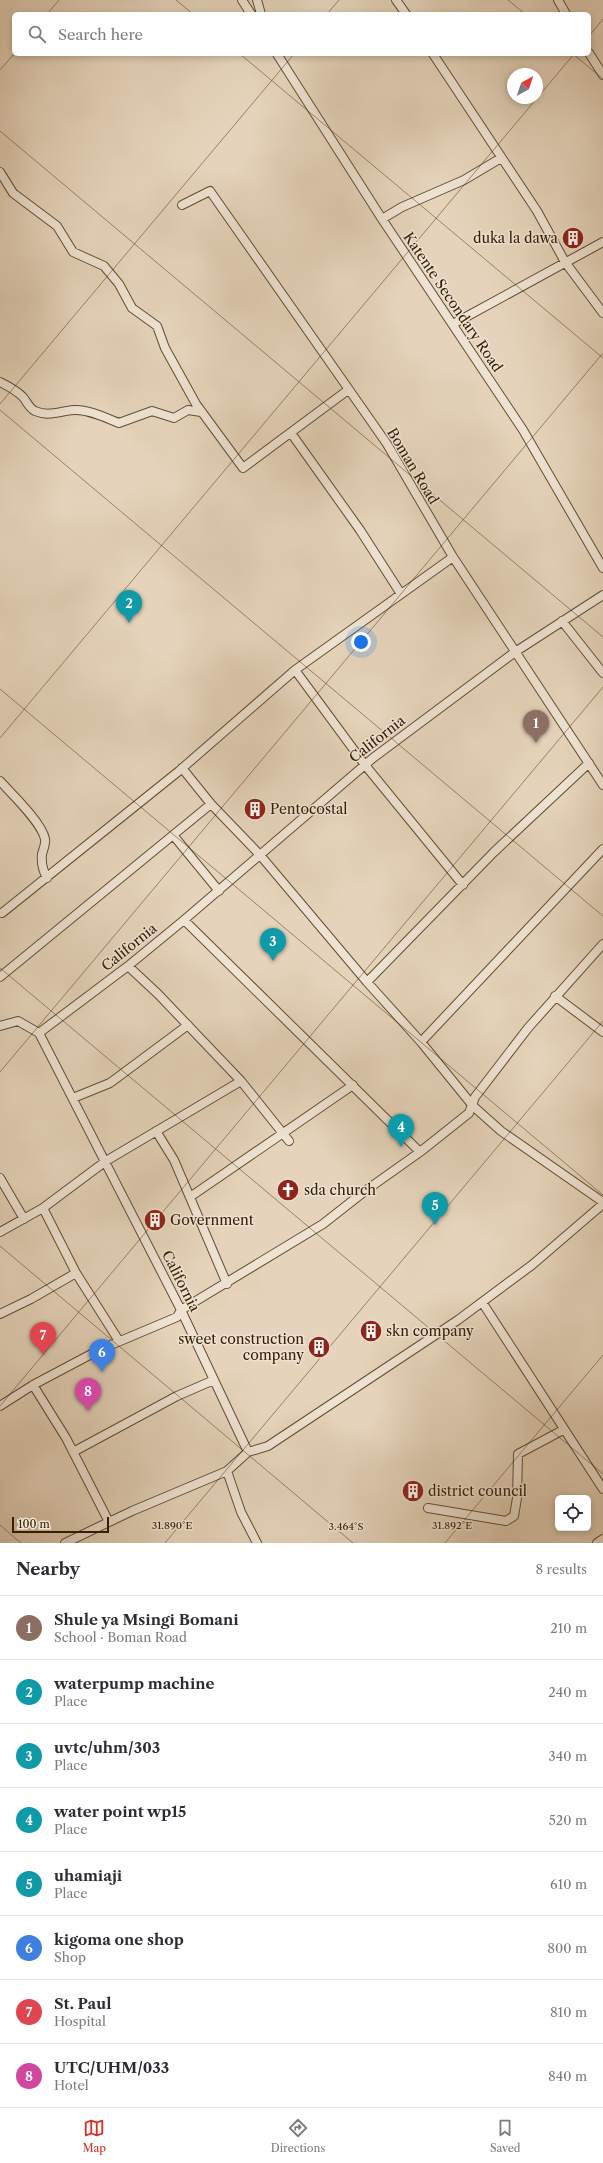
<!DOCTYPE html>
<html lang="en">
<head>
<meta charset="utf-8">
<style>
  body { margin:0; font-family:"Libre Caslon Text",serif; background:#f2f2f3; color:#2b2b33 }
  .controls { position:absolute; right:12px; bottom:12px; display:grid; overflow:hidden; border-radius:6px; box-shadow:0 2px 6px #0003 }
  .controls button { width:36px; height:36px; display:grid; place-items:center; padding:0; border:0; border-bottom:1px solid #e1e1e2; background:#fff; color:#2b2b33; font:20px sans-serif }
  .compass { position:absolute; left:507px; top:68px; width:36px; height:36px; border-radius:50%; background:#fff; box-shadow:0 2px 6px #0003; rotate:40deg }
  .scale { position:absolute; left:12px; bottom:10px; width:97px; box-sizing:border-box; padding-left:4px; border:2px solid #382003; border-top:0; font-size:11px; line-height:14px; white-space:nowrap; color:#382003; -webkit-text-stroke:3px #eee3d3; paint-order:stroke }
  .you { position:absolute; left:361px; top:642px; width:14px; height:14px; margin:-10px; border:3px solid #fff; border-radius:50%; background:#1a73e8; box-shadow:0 0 0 6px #1a73e833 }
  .badge { display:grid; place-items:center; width:26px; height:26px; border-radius:50%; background:#d93025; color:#fff; font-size:13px; font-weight:700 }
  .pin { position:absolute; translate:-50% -33px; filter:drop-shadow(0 1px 2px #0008) }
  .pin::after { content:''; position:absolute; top:21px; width:14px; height:12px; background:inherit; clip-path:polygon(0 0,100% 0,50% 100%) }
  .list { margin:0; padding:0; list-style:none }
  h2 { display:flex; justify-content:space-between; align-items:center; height:52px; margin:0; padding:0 16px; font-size:17px }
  h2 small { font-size:13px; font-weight:400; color:#7c7c81 }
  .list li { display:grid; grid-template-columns:26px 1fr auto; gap:12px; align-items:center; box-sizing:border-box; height:64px; padding:0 16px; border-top:1px solid #e1e1e2 }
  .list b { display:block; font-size:15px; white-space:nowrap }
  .list p { margin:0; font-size:13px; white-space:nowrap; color:#7c7c81 }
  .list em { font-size:13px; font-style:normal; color:#7c7c81 }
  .icon { flex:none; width:22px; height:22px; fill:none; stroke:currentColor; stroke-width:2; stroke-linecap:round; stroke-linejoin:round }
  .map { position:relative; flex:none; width:603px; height:1543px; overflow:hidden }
  .search { position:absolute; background:#fff; box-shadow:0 2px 6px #0003; left:12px; right:12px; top:12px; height:44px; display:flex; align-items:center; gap:10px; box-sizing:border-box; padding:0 14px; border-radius:6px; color:#7c7c81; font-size:15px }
  .sheet { height:564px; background:#fff }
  nav { display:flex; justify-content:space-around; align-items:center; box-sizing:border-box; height:56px; border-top:1px solid #e1e1e2; background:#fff; font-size:11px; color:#7c7c81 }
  nav a { display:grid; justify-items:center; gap:2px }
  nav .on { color:#d93025 }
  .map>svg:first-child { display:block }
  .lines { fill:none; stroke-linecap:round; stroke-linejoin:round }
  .minor-casing { stroke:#634d31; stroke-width:10 }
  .minor { stroke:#eee3d3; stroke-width:8 }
  .ticks { fill:none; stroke:#382003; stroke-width:1; stroke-opacity:0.45 }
  .labels { text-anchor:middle; stroke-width:3; stroke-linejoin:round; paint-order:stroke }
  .poi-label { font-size:14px; fill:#382003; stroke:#eee3d3; text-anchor:start }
  .street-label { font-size:14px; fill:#382003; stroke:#eee3d3 }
  .ticks-label { font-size:10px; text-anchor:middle; fill:#382003; stroke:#eee3d3; stroke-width:3; stroke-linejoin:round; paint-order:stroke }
</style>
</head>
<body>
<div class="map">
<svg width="603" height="1543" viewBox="0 0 603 1543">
  <rect width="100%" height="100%" fill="#e5d4bb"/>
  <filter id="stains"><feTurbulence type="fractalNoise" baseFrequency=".005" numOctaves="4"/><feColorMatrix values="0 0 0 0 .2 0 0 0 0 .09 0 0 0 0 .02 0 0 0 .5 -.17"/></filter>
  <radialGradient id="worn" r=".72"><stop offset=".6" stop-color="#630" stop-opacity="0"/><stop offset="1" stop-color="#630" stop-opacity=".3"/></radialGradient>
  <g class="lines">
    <!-- minor casing -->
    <g class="minor-casing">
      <path id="minor" d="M242,0l9,14
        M257,0l4,14
        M396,0l10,14
        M558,0l8,14
        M589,53l14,22
        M277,54l105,165 141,211 80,138
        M433,54l104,157 28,51 38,51
        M0,172l13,21 44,33 16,26 31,14 15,18 13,24 25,18 8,22 31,56 47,64 105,-78
        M182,205l28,-14 177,253 66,113 150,228
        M382,219l20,-12 62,-27 37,-22
        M453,324l150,-82
        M0,382c8,4 16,8 23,15 4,5 6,11 12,14 14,6 25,0 39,-1 14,-1 32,8 45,13l33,-12 22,7 14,-8 13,2
        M291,433l69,97 41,64
        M562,621l41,52
        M295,670l70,95 98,120
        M182,768l29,36 49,51 107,127 54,60 52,64 28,25 102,71
        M0,781c12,13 42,42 45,58 1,5 -2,11 -3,15 -1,9 1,17 5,24
        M173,835l46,56
        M2,913l177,-142 116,-101 158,-113
        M184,920l236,232
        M128,966l30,28 83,87 48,60
        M0,977l211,-173
        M367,982l127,-130 95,-89
        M555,996l48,36
        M0,1026l18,-5 21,12
        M421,1042l182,-193
        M73,1098l37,-15 78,-58
        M156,1131l18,29 53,124
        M0,1178l24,41
        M190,1197l163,-112
        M43,1208l33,65 43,68
        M0,1232l43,-24 63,-47 135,-80
        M482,1302l121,187
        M0,1314l31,-15 45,-26
        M33,1385l33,53 43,84
        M0,1406l33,-21 66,-35 78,-33 4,-7 142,-86 42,-33 55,-39 49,-39 6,-16 53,-69 75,-84
        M73,1452l104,-56 37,-16
        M248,1452l-67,-142 -142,-277 89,-67 56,-46 189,-162 142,-106 88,-57
        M227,1471l14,41 16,31
        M428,1508l78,13 8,-5 3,-18 1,-44 45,-24
        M65,1543l67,-32 95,-40 21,-19 20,-6 190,-126 74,-55 71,-61
        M597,1543l6,-4"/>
    </g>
    <!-- minor -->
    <use href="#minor" class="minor"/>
  </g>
  <!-- ticks -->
  <path class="ticks" d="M176,0l17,14M508,0l17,14M47,14l12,-14M327,14l12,-14M589,36l14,-17M240,54l363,304M573,54l30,25M0,70l14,-16M0,131l603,506M0,404l294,-350M0,410l603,506M0,689l603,506M0,738l574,-684M0,968l603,506M0,1072l603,-719M0,1246l353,297M0,1406l603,-719M0,1525l21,18M165,1543l438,-522M445,1543l158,-188"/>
  <!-- icons -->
  <defs>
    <g id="building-disc" transform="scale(1.15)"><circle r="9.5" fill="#8f2418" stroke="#eee3d3"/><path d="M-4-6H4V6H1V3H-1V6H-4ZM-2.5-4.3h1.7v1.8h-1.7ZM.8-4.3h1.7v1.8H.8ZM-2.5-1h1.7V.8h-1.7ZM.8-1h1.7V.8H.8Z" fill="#fff"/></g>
    <g id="church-disc" transform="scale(1.15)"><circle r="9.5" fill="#8f2418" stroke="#eee3d3"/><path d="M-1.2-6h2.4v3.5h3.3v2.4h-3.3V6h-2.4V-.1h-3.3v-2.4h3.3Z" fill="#fff"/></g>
  </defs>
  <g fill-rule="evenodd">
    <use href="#building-disc" x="573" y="238"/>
    <use href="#building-disc" x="255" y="809"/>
    <use href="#church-disc" x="288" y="1190"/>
    <use href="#building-disc" x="155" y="1220"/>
    <use href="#building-disc" x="371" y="1331"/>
    <use href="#building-disc" x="319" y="1347"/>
    <use href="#building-disc" x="413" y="1491"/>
  </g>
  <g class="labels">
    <!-- poi labels -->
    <g class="poi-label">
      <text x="558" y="243" text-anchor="end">duka la dawa</text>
      <text x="270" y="814">Pentocostal</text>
      <text x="304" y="1195">sda church</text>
      <text x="170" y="1225">Government</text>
      <text x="386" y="1336">skn company</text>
      <text x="304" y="1344" text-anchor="end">sweet construction<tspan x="304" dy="16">company</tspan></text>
      <text x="428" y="1496">district council</text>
    </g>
    <!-- street labels -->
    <g class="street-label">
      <text transform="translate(453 302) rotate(56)" y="5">Katente Secondary Road</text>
      <text transform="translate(413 466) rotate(59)" y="5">Boman Road</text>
      <text transform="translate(377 739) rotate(-38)" y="5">California</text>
      <text transform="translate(129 947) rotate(-39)" y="5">California</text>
      <text transform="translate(181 1281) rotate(63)" y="5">California</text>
    </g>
  </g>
  <g class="ticks-label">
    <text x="172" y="1529">31.890°E</text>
    <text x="452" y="1529">31.892°E</text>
    <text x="346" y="1530">3.464°S</text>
  </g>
  <rect width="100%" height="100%" filter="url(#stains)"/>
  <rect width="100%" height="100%" fill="url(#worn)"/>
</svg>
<div class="controls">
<button><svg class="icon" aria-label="locate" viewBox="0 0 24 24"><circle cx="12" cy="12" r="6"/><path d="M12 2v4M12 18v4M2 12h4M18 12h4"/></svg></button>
</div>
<svg class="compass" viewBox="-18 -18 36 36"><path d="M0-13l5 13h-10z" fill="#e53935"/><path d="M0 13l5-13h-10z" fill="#7c7c81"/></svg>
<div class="scale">100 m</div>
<div class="you"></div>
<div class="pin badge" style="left:536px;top:743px;background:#8d6e63">1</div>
<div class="pin badge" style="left:129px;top:623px;background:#0f9aa8">2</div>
<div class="pin badge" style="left:273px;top:961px;background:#0f9aa8">3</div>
<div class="pin badge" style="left:401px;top:1147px;background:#0f9aa8">4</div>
<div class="pin badge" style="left:435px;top:1225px;background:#0f9aa8">5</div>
<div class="pin badge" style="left:102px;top:1372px;background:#3f7fe0">6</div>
<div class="pin badge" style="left:43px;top:1355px;background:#e0444e">7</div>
<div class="pin badge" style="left:88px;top:1411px;background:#d1479c">8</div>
<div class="search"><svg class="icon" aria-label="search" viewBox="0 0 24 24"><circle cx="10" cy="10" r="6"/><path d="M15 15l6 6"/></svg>Search here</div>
</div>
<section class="sheet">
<h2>Nearby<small>8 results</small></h2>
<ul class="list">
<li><span class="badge" style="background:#8d6e63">1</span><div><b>Shule ya Msingi Bomani</b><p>School · Boman Road</p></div><em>210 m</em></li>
<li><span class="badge" style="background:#0f9aa8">2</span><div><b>waterpump machine</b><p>Place</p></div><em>240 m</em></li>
<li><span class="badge" style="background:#0f9aa8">3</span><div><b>uvtc/uhm/303</b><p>Place</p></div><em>340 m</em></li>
<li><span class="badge" style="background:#0f9aa8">4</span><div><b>water point wp15</b><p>Place</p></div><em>520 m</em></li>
<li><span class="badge" style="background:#0f9aa8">5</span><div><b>uhamiaji</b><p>Place</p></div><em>610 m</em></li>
<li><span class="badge" style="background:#3f7fe0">6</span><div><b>kigoma one shop</b><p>Shop</p></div><em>800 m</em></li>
<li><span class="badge" style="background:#e0444e">7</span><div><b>St. Paul</b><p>Hospital</p></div><em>810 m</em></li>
<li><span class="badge" style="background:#d1479c">8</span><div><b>UTC/UHM/033</b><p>Hotel</p></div><em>840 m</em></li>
</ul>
</section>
<nav>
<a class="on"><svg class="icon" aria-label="map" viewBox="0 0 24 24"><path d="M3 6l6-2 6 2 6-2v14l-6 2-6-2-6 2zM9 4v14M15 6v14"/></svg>Map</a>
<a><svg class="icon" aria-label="directions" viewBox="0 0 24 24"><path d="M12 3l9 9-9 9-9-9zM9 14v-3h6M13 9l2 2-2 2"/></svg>Directions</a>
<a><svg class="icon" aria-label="saved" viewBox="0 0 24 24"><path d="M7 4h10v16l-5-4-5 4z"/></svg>Saved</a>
</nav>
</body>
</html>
